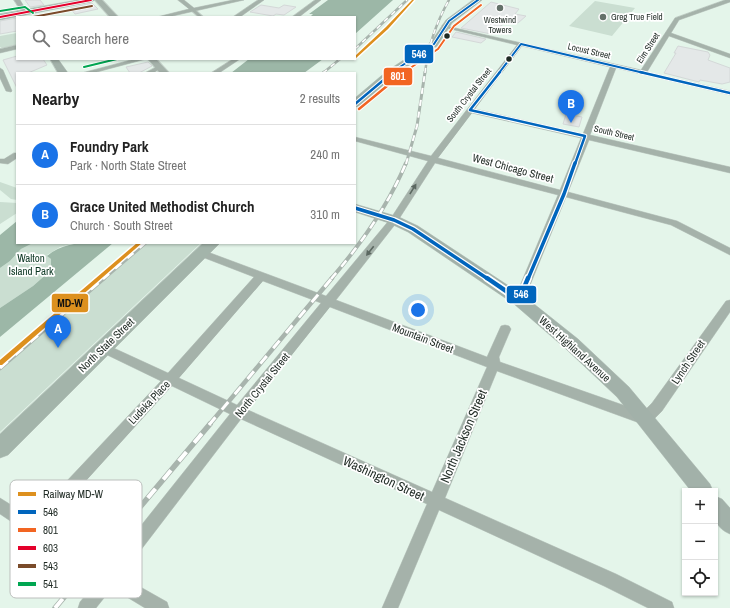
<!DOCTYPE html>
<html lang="en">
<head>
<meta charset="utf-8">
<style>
  body { margin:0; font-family:"Archivo Narrow",sans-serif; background:#f6f6f6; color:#222 }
  .controls { position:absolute; right:12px; bottom:12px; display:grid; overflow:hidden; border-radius:0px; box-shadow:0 1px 3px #0004 }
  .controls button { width:36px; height:36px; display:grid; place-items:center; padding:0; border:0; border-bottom:1px solid #e0e0e0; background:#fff; color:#222; font:20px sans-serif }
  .you { position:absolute; left:418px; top:310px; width:14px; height:14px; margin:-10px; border:3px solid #fff; border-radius:50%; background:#1a73e8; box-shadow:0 0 0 6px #1a73e833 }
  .badge { display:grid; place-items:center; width:26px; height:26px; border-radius:50%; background:#1a73e8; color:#fff; font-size:13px; font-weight:700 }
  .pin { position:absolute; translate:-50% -33px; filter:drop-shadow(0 1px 2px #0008) }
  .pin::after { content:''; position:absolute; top:21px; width:14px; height:12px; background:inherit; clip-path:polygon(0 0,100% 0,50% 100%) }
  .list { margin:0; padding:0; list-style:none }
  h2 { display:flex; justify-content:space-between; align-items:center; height:52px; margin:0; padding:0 16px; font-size:17px }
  h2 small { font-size:13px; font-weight:400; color:#767676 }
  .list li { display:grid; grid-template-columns:26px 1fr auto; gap:12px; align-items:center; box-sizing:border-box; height:60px; padding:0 16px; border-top:1px solid #e0e0e0 }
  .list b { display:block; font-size:15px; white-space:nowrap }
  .list p { margin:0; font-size:13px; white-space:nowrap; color:#767676 }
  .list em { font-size:13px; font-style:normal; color:#767676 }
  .icon { flex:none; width:22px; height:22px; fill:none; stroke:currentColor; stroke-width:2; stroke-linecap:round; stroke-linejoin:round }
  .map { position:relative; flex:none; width:730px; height:608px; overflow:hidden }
  .search { position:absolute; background:#fff; box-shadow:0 1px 3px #0004; left:16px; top:16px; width:340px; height:44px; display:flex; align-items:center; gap:10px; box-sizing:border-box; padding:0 14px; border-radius:0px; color:#767676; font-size:15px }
  .panel { position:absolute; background:#fff; box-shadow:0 1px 3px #0004; left:16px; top:72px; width:340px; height:172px; border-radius:0px }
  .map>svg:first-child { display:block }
  .green { fill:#caded1 }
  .water { fill:#9cb7a7 }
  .building { fill:#e4e8e8; stroke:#d4d8d8 }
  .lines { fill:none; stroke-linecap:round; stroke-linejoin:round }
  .pedestrian-casing { stroke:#c2cfc7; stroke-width:2 }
  .minor-casing { stroke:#c2cfc7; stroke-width:1 }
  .tertiary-casing { stroke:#c2cfc7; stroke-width:2 }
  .secondary-casing { stroke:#c2cfc7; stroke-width:1 }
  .primary-casing { stroke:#c2cfc7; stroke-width:1 }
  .pedestrian { fill:#a5b2aa; fill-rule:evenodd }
  .minor { fill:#a5b2aa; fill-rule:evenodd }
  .tertiary { fill:#a5b2aa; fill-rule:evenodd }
  .secondary { fill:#a2b1a9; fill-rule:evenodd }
  .primary { fill:#a3b4aa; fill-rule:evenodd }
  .rail-far4-casing { stroke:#a8b4ad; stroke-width:2.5 }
  .rail-far3-casing { stroke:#a8b4ad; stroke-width:3 }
  .rail-far2-casing { stroke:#a8b4ad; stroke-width:4 }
  .rail-far1-casing { stroke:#a8b4ad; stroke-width:4.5 }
  .rail-casing { stroke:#a8b4ad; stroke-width:5.5 }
  .rail-far4 { stroke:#fff; stroke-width:1.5; stroke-dasharray:5; stroke-linecap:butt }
  .rail-far3 { stroke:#fff; stroke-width:2; stroke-dasharray:6; stroke-linecap:butt }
  .rail-far2 { stroke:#fff; stroke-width:2.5; stroke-dasharray:8; stroke-linecap:butt }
  .rail-far1 { stroke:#fff; stroke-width:3; stroke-dasharray:10; stroke-linecap:butt }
  .rail { stroke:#fff; stroke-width:4; stroke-dasharray:12; stroke-linecap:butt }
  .bus-1-far3-casing { stroke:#fff; stroke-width:3.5 }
  .bus-1-far2-casing { stroke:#fff; stroke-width:4.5 }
  .bus-1-far1-casing { stroke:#fff; stroke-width:6 }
  .bus-1-casing { stroke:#fff; stroke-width:8 }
  .bus-2-far1-casing { stroke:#fff; stroke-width:3.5 }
  .bus-2-casing { stroke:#fff; stroke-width:4.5 }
  .bus-3-casing { stroke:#fff; stroke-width:3.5 }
  .bus-4-casing { stroke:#fff; stroke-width:3.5 }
  .bus-5-casing { stroke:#fff; stroke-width:3.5 }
  .bus-1-far3 { stroke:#0065bd; stroke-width:2 }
  .bus-1-far2 { stroke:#0065bd; stroke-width:2.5 }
  .bus-1-far1 { stroke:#0065bd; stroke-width:3.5 }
  .bus-1 { stroke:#0065bd; stroke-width:4.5 }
  .bus-2-far1 { stroke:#f26522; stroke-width:2 }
  .bus-2 { stroke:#f26522; stroke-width:2.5 }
  .bus-3 { stroke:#e4002b; stroke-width:2 }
  .bus-4 { stroke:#7a4b2a; stroke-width:2 }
  .bus-5 { stroke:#00a651; stroke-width:2 }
  .rail-1-casing { stroke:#fff; stroke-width:3 }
  .rail-1 { fill:#dd901e; fill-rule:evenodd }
  .oneway { fill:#5b6760 }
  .poi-dot { fill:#647169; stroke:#fff; stroke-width:1.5 }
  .bus-dot { fill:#1f2a24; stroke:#fff; stroke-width:1.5 }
  .labels { text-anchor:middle; stroke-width:3.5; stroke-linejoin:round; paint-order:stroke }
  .far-poi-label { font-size:9px; fill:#1f2a24; stroke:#fff; text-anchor:start }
  .far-street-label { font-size:9px; fill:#1f2a24; stroke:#fff }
  .street-label { font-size:11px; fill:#1f2a24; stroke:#fff }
  .park-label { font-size:11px; fill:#0b3622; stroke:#fff }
  .near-street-label { font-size:13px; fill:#1f2a24; stroke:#fff }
  .key { fill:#fff; stroke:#bcbfbd; stroke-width:1 }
  .key-label { font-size:11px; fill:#1f2a24 }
  .line-badge { stroke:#fff; stroke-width:1.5 }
  .badge-label { font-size:11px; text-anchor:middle; font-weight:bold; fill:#fff }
  .pale-badge-label { font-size:11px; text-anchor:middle; font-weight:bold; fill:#111 }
</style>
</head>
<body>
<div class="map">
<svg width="730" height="608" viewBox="0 0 730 608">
  <rect width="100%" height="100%" fill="#e4f5ea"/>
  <!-- green -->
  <path class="green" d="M595,1l40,7 -23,28 -43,-10z
    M17,33v12l-15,3 -2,-1v-11z
    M0,182l17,6v12l-6,-1 -11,-9z
    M0,202l17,1v10l-17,11z
    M33,243h42l-15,4 -13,8 4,4v10l-1,2 -17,15 -33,22v-40l10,-7 11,-12z
    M147,243h54l-201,189v-62z"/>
  <!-- water -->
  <path class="water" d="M328,0h65l-38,34v-17l-44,-1 2,-2h-4z
    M249,59h74l-19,14h-73z
    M17,221v22h16l-12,6 -11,12 -10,7v-33z
    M113,243l-113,94v-29l33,-22 17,-15 1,-2v-10l-4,-3c19,-16 42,-13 66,-13z"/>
  <!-- building -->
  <path class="building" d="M25,0h15l4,5 -14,2z
    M491,2l28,7 -4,5 11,2 -8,7 -11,-2 -16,13 -30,-6z
    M92,3l6,6 -23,5 -5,-6z
    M261,5l18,3 5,-3 12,2 -12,8 -8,-1 -3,2 -23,-4z
    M17,18v13l-17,3v-13z
    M456,32l30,7 -5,4 -29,-6z
    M678,46l30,6 2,3 -2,5 22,8v14l-8,2 -22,-4 -1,2 -35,-9 12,-20h-2z
    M17,56v3h26l4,6 -19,8h-11v15l-14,-28z
    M148,62l4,4 -13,7h-9l-4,-6z
    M566,114l16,3 -3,10 -16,-3z"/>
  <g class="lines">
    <!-- pedestrian casing -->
    <g class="pedestrian-casing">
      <path id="pedestrian" d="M192,9h2l9,8h-4l-7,-6z"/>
    </g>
    <!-- minor casing -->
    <g class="minor-casing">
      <path id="minor" d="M14,0h6l8,13 -1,1h-4z
        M178,0h6l10,8 39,-8h11l-76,17h-11l32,-8z
        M258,0h6l-24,17h-7z
        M315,0h6l-22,17h-7z
        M725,0h5v2l-51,18 -8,13 59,21v4l-61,-22 -22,36 83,19v4l-114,-27 -26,67 140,32v6l-141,-33 -21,52 109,29 53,27v7l-59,-30 -105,-28 -42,103 -1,3h-8l-1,-3 44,-105 -123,-32 -38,59 -61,78 151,57 14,-31 4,-1 4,1 2,3 -12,28 1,5 143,50 9,-9 74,-102 4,-1v12l-68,99 -12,12 -5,2 -148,-54 -52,127 171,76 56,28 2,6h-26l-44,-22 -165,-76 -41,98h-16l45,-104 -186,-85 -120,157 46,26 2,6h-24l-33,-20 -16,20h-18l2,-6 18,-22 -98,-66v-16l32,20 129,-137 -62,-30 -2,-3 2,-3 4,-2 4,2 61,28 86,-96 -57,-22 -1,-2 1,-2h8l121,45 65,-78 37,-57 -73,-20v-4l76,19 86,-111 -75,-18v-2l199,45 34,-52zM522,46l88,21 -27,67 -108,-25zM472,113l109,25 -21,52 -122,-32zM263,281l58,22 -84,102 -58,-27zM330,307l157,60 -55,125 -184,-82zM172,386l58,28 -122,153 -63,-41z
        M17,45v4l-17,4v-4z
        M135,59h11l-53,14h-11z
        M233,59h7l-21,14h-8z
        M158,66l5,1 -10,6h-8z
        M0,68l3,2 9,21 -1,1 -5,-1 -6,-13z
        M14,153h3v5l-9,6 -8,-1v-4h4z"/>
    </g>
    <!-- tertiary casing -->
    <g class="tertiary-casing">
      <path id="tertiary" d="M95,0h7l16,17h-8z
        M148,59h8l13,14h-9z"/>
    </g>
    <!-- secondary casing -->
    <g class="secondary-casing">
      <path id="secondary" d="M50,59h8l10,14h-10z
        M355,204l44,13 19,9 106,70 54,43 51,48 81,97 3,7h-22l-74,-94 -51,-48 -52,-45 -106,-72 -19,-9 -34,-11z
        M715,496l7,3 8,9v26c-19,-8 -15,-21 -15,-38z"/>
    </g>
    <!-- primary casing -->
    <g class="primary-casing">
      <path id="primary" d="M78,0h17l-4,2 -91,18v-6z
        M473,0h9l-30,23 -15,23 -42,29 -36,31 -4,1v-9l32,-27 44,-29 15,-22z
        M203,243h17l-212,212 -8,3v-24z"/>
    </g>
    <!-- pedestrian -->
    <use href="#pedestrian" class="pedestrian"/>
    <!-- minor -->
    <use href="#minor" class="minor"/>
    <!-- tertiary -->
    <use href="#tertiary" class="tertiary"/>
    <!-- secondary -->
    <use href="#secondary" class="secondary"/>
    <!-- primary -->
    <use href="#primary" class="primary"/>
    <!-- rail-far4 casing -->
    <g class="rail-far4-casing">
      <path id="rail-far4" d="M355,49l52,-49
        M323,73l17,-14
        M425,73c3,-27 11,-50 24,-73"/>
    </g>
    <!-- rail-far3 casing -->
    <g class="rail-far3-casing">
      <path id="rail-far3" d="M323,73l1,-1
        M406,164l11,-38 8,-54"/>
    </g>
    <!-- rail-far2 casing -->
    <g class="rail-far2-casing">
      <path id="rail-far2" d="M103,279l42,-36
        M331,279c30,-35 57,-73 75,-116"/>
    </g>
    <!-- rail-far1 casing -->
    <g class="rail-far1-casing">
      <path id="rail-far1" d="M0,368l104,-90
        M209,425l123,-147"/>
    </g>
    <!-- rail casing -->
    <g class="rail-casing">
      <path id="rail" d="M55,608l155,-184"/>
    </g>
    <!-- rail-far4 -->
    <use href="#rail-far4" class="rail-far4"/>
    <!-- rail-far3 -->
    <use href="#rail-far3" class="rail-far3"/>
    <!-- rail-far2 -->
    <use href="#rail-far2" class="rail-far2"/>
    <!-- rail-far1 -->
    <use href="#rail-far1" class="rail-far1"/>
    <!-- rail -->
    <use href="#rail" class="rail"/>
    <!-- bus-1-far3 casing -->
    <g class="bus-1-far3-casing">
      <path id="bus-1-far3" d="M391,73l43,-29 15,-23 29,-21
        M499,73l22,-29 123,29"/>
    </g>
    <!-- bus-1-far2 casing -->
    <g class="bus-1-far2-casing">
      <path id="bus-1-far2" d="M500,72l-30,38 115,26 -10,28
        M640,72l90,21
        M355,104l38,-32"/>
    </g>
    <!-- bus-1-far1 casing -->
    <g class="bus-1-far1-casing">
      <path id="bus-1-far1" d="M355,208l39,12 19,9 75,50
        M528,279l36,-85 11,-31"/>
    </g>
    <!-- bus-1 casing -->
    <g class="bus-1-casing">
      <path id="bus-1" d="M487,278l32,22 9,-22"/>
    </g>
    <!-- bus-2-far1 casing -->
    <g class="bus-2-far1-casing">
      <path id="bus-2-far1" d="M403,73l35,-24 16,-23 27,-21"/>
    </g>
    <!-- bus-2 casing -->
    <g class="bus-2-casing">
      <path id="bus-2" d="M359,109l45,-37"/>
    </g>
    <!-- bus-3 casing -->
    <g class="bus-3-casing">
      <path id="bus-3" d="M0,17l91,-17"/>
    </g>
    <!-- bus-4 casing -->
    <g class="bus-4-casing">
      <path id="bus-4" d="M33,17l59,-11"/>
    </g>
    <!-- bus-5 casing -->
    <g class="bus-5-casing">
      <path id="bus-5" d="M0,11l25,-4 8,6
        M84,67l33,-8"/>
    </g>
    <!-- bus-1-far3 -->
    <use href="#bus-1-far3" class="bus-1-far3"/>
    <!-- bus-1-far2 -->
    <use href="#bus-1-far2" class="bus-1-far2"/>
    <!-- bus-1-far1 -->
    <use href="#bus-1-far1" class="bus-1-far1"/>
    <!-- bus-1 -->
    <use href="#bus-1" class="bus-1"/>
    <!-- bus-2-far1 -->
    <use href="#bus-2-far1" class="bus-2-far1"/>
    <!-- bus-2 -->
    <use href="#bus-2" class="bus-2"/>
    <!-- bus-3 -->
    <use href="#bus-3" class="bus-3"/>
    <!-- bus-4 -->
    <use href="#bus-4" class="bus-4"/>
    <!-- bus-5 -->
    <use href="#bus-5" class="bus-5"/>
    <!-- rail-1 casing -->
    <g class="rail-1-casing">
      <path id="rail-1" d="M412,0h2l-26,29 -33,30v-3l31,-29z
        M137,243h5l-140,122h-2v-5z"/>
    </g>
    <!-- rail-1 -->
    <use href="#rail-1" class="rail-1"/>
  </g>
  <!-- one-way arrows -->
  <defs><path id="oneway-solid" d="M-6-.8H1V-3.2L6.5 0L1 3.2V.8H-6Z"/></defs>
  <g class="oneway">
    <use href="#oneway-solid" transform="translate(413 189) rotate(-58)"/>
    <use href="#oneway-solid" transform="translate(370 251) rotate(128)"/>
  </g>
  <!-- markers -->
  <g class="poi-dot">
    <circle cx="500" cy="8" r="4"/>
    <circle cx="603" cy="17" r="4"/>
  </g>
  <g class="bus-dot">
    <circle cx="447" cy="36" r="3.5"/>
    <circle cx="509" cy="59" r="3.5"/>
  </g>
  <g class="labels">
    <!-- far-poi labels -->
    <g class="far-poi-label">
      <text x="611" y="20">Greg True Field</text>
      <text x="500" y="23" text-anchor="middle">Westwind<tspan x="500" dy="10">Towers</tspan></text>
    </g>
    <!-- far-street labels -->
    <g class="far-street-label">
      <text transform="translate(648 48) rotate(-57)" y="3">Elm Street</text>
      <text transform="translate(589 51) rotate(13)" y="3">Locust Street</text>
      <text transform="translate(469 95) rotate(-52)" y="3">South Crystal Street</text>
      <text transform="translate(614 133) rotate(13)" y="3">South Street</text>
    </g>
    <!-- street labels -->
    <g class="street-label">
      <text transform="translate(513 168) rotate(15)" y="4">West Chicago Street</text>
      <text transform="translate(423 338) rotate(21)" y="4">Mountain Street</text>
      <text transform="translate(106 345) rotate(-44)" y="4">North State Street</text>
      <text transform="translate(575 349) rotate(42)" y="4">West Highland Avenue</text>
      <text transform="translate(688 362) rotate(-56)" y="4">Lynch Street</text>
      <text transform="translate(262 385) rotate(-51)" y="4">North Crystal Street</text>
      <text transform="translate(149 402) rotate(-47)" y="4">Ludeka Place</text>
    </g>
    <!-- park labels -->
    <g class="park-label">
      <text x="31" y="262">Walton<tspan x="31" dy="13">Island Park</tspan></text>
    </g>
    <!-- near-street labels -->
    <g class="near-street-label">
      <text transform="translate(463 436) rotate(-67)" y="5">North Jackson Street</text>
      <text transform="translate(384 478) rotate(25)" y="5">Washington Street</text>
    </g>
  </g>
  <!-- legend -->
  <rect x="10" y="480" width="132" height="118" rx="6" class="key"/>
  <rect x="18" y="492" width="18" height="4" fill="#dd901e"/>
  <rect x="18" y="510" width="18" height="4" fill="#0065bd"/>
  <rect x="18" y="528" width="18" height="4" fill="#f26522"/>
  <rect x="18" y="546" width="18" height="4" fill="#e4002b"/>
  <rect x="18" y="564" width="18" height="4" fill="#7a4b2a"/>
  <rect x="18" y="582" width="18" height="4" fill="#00a651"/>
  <g class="key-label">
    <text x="43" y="498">Railway MD-W</text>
    <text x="43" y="516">546</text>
    <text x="43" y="534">801</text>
    <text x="43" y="552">603</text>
    <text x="43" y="570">543</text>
    <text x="43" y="588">541</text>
  </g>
  <g class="line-badge">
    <rect x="404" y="44" width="30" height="20" rx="4" fill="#0065bd"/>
    <rect x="383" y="67" width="30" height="19" rx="4" fill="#f26522"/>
    <rect x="506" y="285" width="31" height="19" rx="4" fill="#0065bd"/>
    <rect x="51" y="293" width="38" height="20" rx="4" fill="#dd901e"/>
  </g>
  <g class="badge-label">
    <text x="419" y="58">546</text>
    <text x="398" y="80">801</text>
    <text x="521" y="298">546</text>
  </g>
  <g class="pale-badge-label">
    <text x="70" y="307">MD-W</text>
  </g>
</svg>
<div class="controls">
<button>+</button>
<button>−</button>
<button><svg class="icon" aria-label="locate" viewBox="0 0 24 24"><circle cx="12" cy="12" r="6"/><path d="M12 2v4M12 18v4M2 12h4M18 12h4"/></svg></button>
</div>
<div class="you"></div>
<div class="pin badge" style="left:58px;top:348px">A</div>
<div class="pin badge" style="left:571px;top:123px">B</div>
<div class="search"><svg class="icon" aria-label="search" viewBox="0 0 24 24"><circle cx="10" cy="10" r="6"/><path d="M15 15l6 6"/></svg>Search here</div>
<section class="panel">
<h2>Nearby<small>2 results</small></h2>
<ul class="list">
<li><span class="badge">A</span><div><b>Foundry Park</b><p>Park · North State Street</p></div><em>240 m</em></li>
<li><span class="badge">B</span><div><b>Grace United Methodist Church</b><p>Church · South Street</p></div><em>310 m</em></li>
</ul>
</section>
</div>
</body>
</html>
